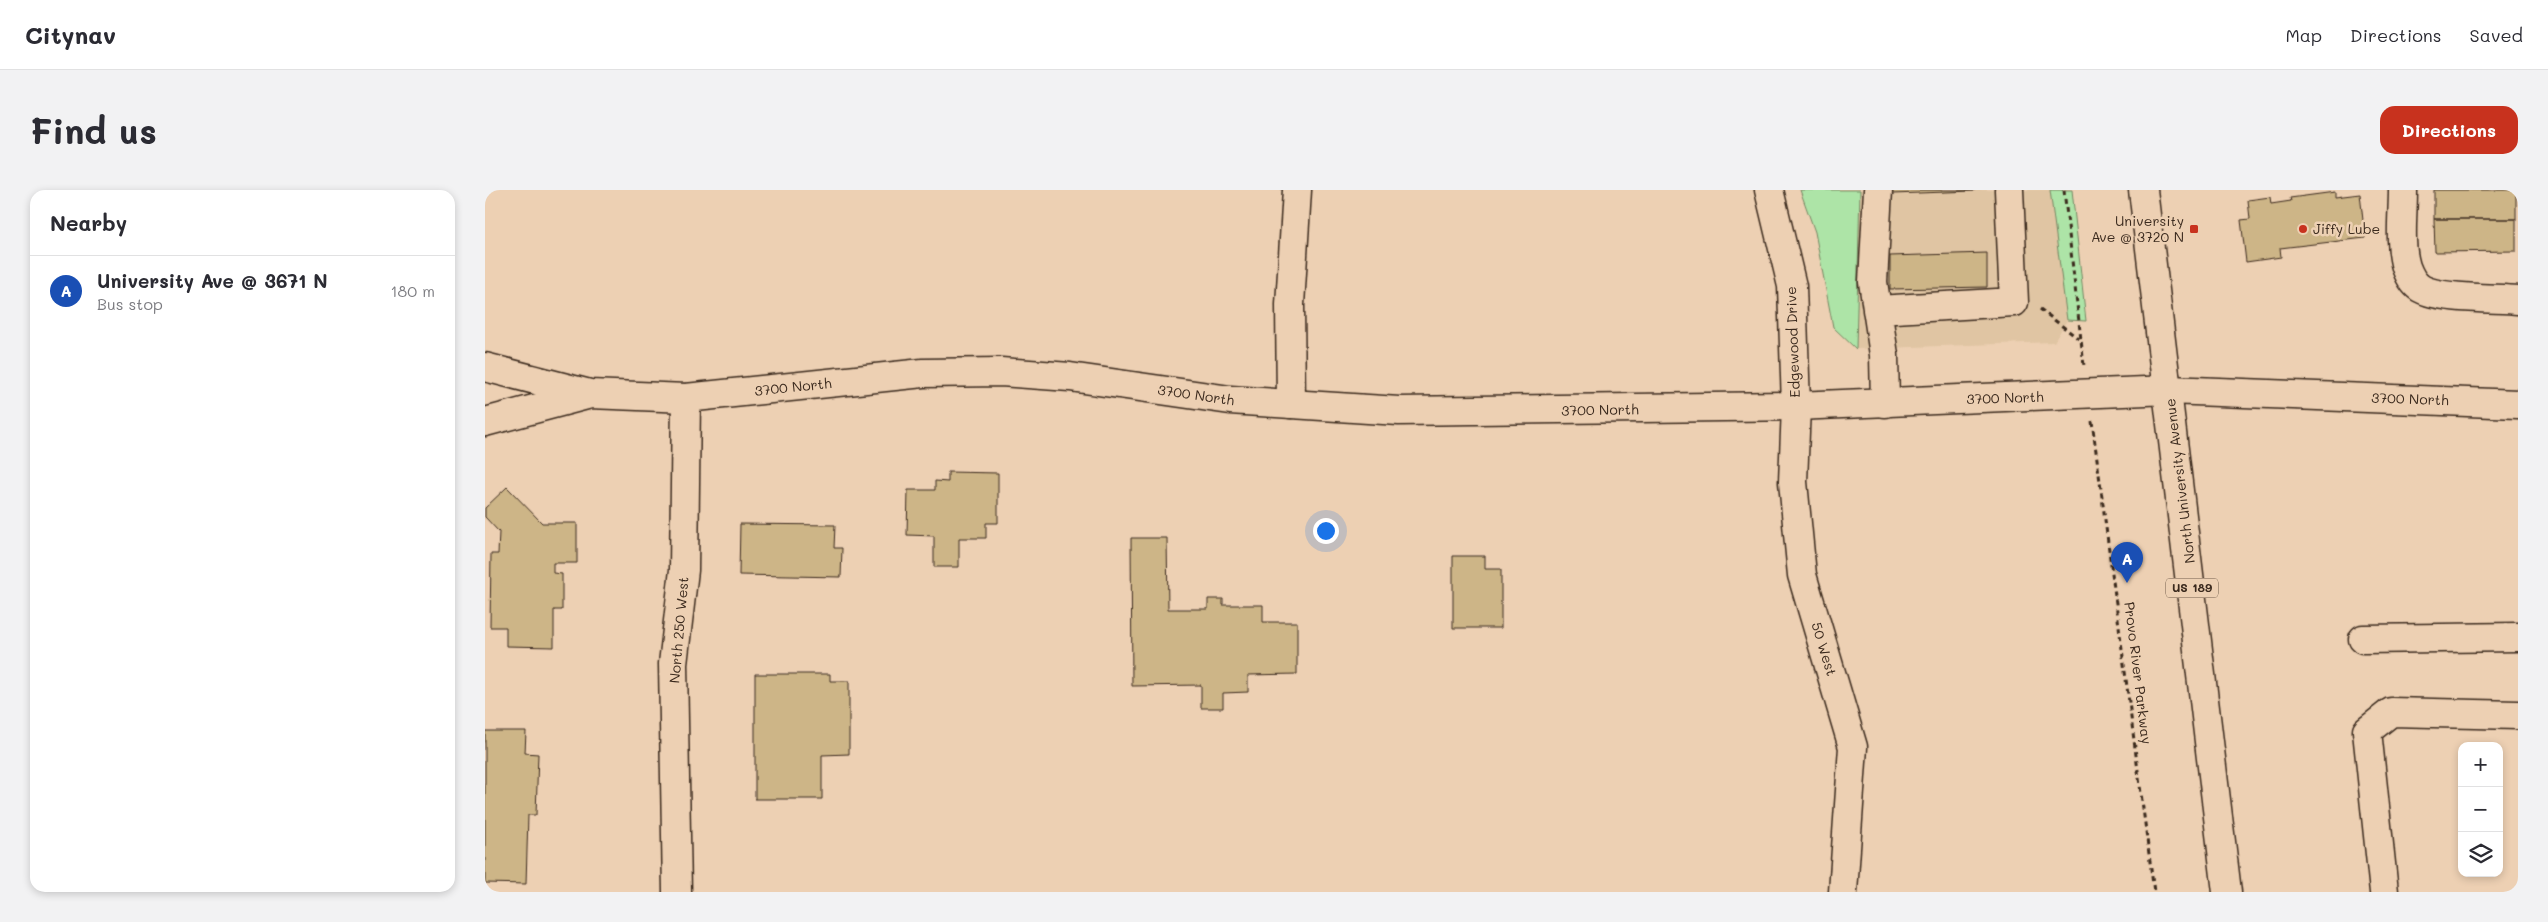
<!DOCTYPE html>
<html lang="en">
<head>
<meta charset="utf-8">
<style>
  body { margin:0; font-family:Mali,sans-serif; background:#f2f2f3; color:#2b2b33 }
  .controls { position:absolute; right:15px; bottom:15px; display:grid; overflow:hidden; border-radius:10px; box-shadow:0 2px 8px #0003 }
  .controls button { width:45px; height:45px; display:grid; place-items:center; padding:0; border:0; border-bottom:1px solid #e1e1e2; background:#fff; color:#2b2b33; font:25px sans-serif }
  .you { position:absolute; left:840px; top:340px; width:18px; height:18px; margin:-12px; border:4px solid #fff; border-radius:50%; background:#1a73e8; box-shadow:0 0 0 8px #1a73e833 }
  .badge { display:grid; place-items:center; width:32px; height:32px; border-radius:50%; background:#c8321e; color:#fff; font-size:16px; font-weight:700 }
  .pin { position:absolute; translate:-50% -41px; filter:drop-shadow(0 1px 2px #0008) }
  .pin::after { content:''; position:absolute; top:26px; width:18px; height:15px; background:inherit; clip-path:polygon(0 0,100% 0,50% 100%) }
  .list { margin:0; padding:0; list-style:none }
  h2 { display:flex; justify-content:space-between; align-items:center; height:65px; margin:0; padding:0 20px; font-size:21px }
  h2 small { font-size:16px; font-weight:400; color:#7c7c81 }
  .list li { display:grid; grid-template-columns:32px 1fr auto; gap:15px; align-items:center; box-sizing:border-box; height:70px; padding:0 20px; border-top:1px solid #e1e1e2 }
  .list b { display:block; font-size:19px; white-space:nowrap }
  .list p { margin:0; font-size:16px; white-space:nowrap; color:#7c7c81 }
  .list em { font-size:16px; font-style:normal; color:#7c7c81 }
  .icon { flex:none; width:28px; height:28px; fill:none; stroke:currentColor; stroke-width:2; stroke-linecap:round; stroke-linejoin:round }
  .map { position:relative; flex:none; width:2033px; height:702px; overflow:hidden; border-radius:15px }
  header { display:flex; align-items:center; gap:30px; box-sizing:border-box; height:70px; padding:0 25px; background:#fff; border-bottom:1px solid #e1e1e2 }
  header strong { font-size:24px }
  nav { display:flex; gap:28px; margin-inline-start:auto; font-size:18px }
  .intro { display:flex; align-items:center; justify-content:space-between; box-sizing:border-box; height:120px; padding:0 30px }
  h1 { margin:0; font-size:35px }
  .button { padding:12px 22px; border-radius:15px; background:#c8321e; color:#fff; font-size:18px; font-weight:700 }
  main { display:flex; gap:30px; padding:0 30px }
  aside { flex:1; background:#fff; border-radius:15px; box-shadow:0 2px 8px #0003 }
  .map>svg:first-child { display:block }
  .built { fill:#e0c5a3 }
  .green { fill:#ade4a7; stroke:#748762 }
  .building { fill:#cdb587; stroke:#3b2a1e }
  .lines { fill:none; stroke-linecap:round; stroke-linejoin:round }
  .minor-casing { stroke:#3b2a1e; stroke-width:31 }
  .major-casing { stroke:#3b2a1e; stroke-width:31 }
  .highway-casing { stroke:#3b2a1e; stroke-width:31 }
  .path { stroke:#3b2a1e; stroke-width:3; stroke-dasharray:5 4; stroke-linecap:butt }
  .minor { stroke:#edd0b3; stroke-width:28 }
  .major { stroke:#edd0b3; stroke-width:28 }
  .highway { stroke:#edd0b3; stroke-width:28 }
  .poi-dot { fill:#c8321e; stroke:#edd0b3; stroke-width:2 }
  .labels { text-anchor:middle; stroke-width:5; stroke-linejoin:round; paint-order:stroke }
  .shield { fill:#edd0b3; stroke:#705c4b; stroke-width:1 }
  .shield-label { font-size:12px; font-weight:bold; fill:#3b2a1e }
  .poi-label { font-size:14px; fill:#3b2a1e; stroke:#edd0b3; text-anchor:end }
  .street-label { font-size:14px; fill:#3b2a1e; stroke:#edd0b3 }
</style>
</head>
<body>
<header>
<strong>Citynav</strong>
<nav><a>Map</a><a>Directions</a><a>Saved</a></nav>
</header>
<div class="intro"><h1>Find us</h1><a class="button">Directions</a></div>
<main>
<aside>
<h2>Nearby<small></small></h2>
<ul class="list">
<li><span class="badge" style="background:#1a4fb4">A</span><div><b>University Ave @ 3671 N</b><p>Bus stop</p></div><em>180 m</em></li>
</ul>
</aside>
<div class="map">
<svg width="2033" height="702" viewBox="0 0 2033 702">
  <rect width="100%" height="100%" fill="#edd0b3"/>
  <filter id="ink" filterUnits="userSpaceOnUse"><feTurbulence type="fractalNoise" baseFrequency=".02" numOctaves="2"/><feDisplacementMap in="SourceGraphic" scale="10" xChannelSelector="R" yChannelSelector="G"/><feConvolveMatrix kernelMatrix="1 2 1 2 8 2 1 2 1" color-interpolation-filters="sRGB"/></filter>
  <g filter="url(#ink)">
    <!-- built -->
    <path class="built" d="M1375,0h193l14,130 -13,22 -198,7z"/>
    <!-- green -->
    <path class="green" d="M1315,0h60l-4,159 -23,-22 -18,-95z
      M1565,0h22l14,131 -19,-1z"/>
    <!-- building -->
    <path class="building" d="M1406,0h83v1l-82,3z
      M1949,0h82v29h-82z
      M1850,2v5l25,-3 5,44 -85,10 1,9 -35,5 -5,-42 9,-1 -2,-19 22,-3 1,7 20,-3 -1,-3z
      M1949,29h82v32l-81,1z
      M1502,63v34l-97,2v-33z
      M463,282l50,1v50h-12v15h-27v29h-25v-31l-27,-1 1,-45h27v-9l13,1z
      M22,297l35,36h35v40h-24v10l9,1v36h-8v37l-48,-1v-19h-16l1,-73h7l1,-22 -14,-15v-9z
      M255,334l95,1 -1,23h8l-1,29 -102,-2z
      M646,348h36l1,71h40v-10h15v6h40v17h34v52l-49,1v17l-25,1v15h-22v-23l-69,1z
      M968,366h32v13h16v59h-48z
      M270,484h75v7h19v73l-27,1v44h-67z
      M0,541h41l-1,22 13,1 -2,61h-8l-2,69 -41,-1z"/>
    <g class="lines">
      <!-- minor casing -->
      <g class="minor-casing">
        <path id="minor" d="M1284,0l23,96 4,120 -3,76 9,93 51,172 -10,145
          M1393,0l-5,92 11,73 1,48
          M1918,0c0,25 -4,54 3,77 3,8 8,18 16,22 17,10 74,9 96,11
          M1392,120l137,-8 -5,-112
          M806,214l-1,-99 7,-115
          M1878,449l155,-2
          M192,702l-4,-228 11,-94 2,-172
          M1899,702l-17,-161 24,-19 127,3"/>
      </g>
      <!-- major casing -->
      <g class="major-casing">
        <path id="major" d="M0,177l105,27 96,4 237,-25 78,-1 69,5 160,23 169,11 397,-5 373,-16 349,14
          M0,232l102,-27"/>
      </g>
      <!-- highway casing -->
      <g class="highway-casing">
        <path id="highway" d="M1658,0l84,702"/>
      </g>
      <!-- path -->
      <path class="path" d="M1579,0l20,176
        M1555,119l39,30
        M1607,231l62,471"/>
      <!-- minor -->
      <use href="#minor" class="minor"/>
      <!-- major -->
      <use href="#major" class="major"/>
      <!-- highway -->
      <use href="#highway" class="highway"/>
    </g>
  </g>
  <!-- markers -->
  <g class="poi-dot">
    <rect x="1704" y="34" width="10" height="10" rx="2.5"/>
    <circle cx="1818" cy="39" r="5"/>
  </g>
  <g class="labels">
    <!-- shield labels -->
    <rect class="shield" x="1681" y="388.5" width="52" height="19" rx="4"/>
    <g class="shield-label">
      <text x="1707" y="402">US 189</text>
    </g>
    <!-- poi labels -->
    <g class="poi-label">
      <text x="1699" y="36">University<tspan x="1699" dy="16">Ave @ 3720 N</tspan></text>
      <text x="1828" y="44" text-anchor="start">Jiffy Lube</text>
    </g>
    <!-- street labels -->
    <g class="street-label">
      <text transform="translate(1308 152) rotate(-92)" y="5">Edgewood Drive</text>
      <text transform="translate(308 197) rotate(-6)" y="5">3700 North</text>
      <text transform="translate(711 205) rotate(8)" y="5">3700 North</text>
      <text transform="translate(1520 208) rotate(-2)" y="5">3700 North</text>
      <text transform="translate(1925 209) rotate(2)" y="5">3700 North</text>
      <text transform="translate(1115 220) rotate(-1)" y="5">3700 North</text>
      <text transform="translate(1695 291) rotate(-97)" y="5">North University Avenue</text>
      <text transform="translate(194 440) rotate(-85)" y="5">North 250 West</text>
      <text transform="translate(1339 459) rotate(73)" y="5">50 West</text>
      <text transform="translate(1653 483) rotate(83)" y="5">Provo River Parkway</text>
    </g>
  </g>
</svg>
<div class="controls">
<button>+</button>
<button>−</button>
<button><svg class="icon" aria-label="layers" viewBox="0 0 24 24"><path d="M12 4l9 5-9 5-9-5zM3 14l9 5 9-5"/></svg></button>
</div>
<div class="you"></div>
<div class="pin badge" style="left:1642px;top:393px;background:#1a4fb4">A</div>
</div>
</main>
</body>
</html>
